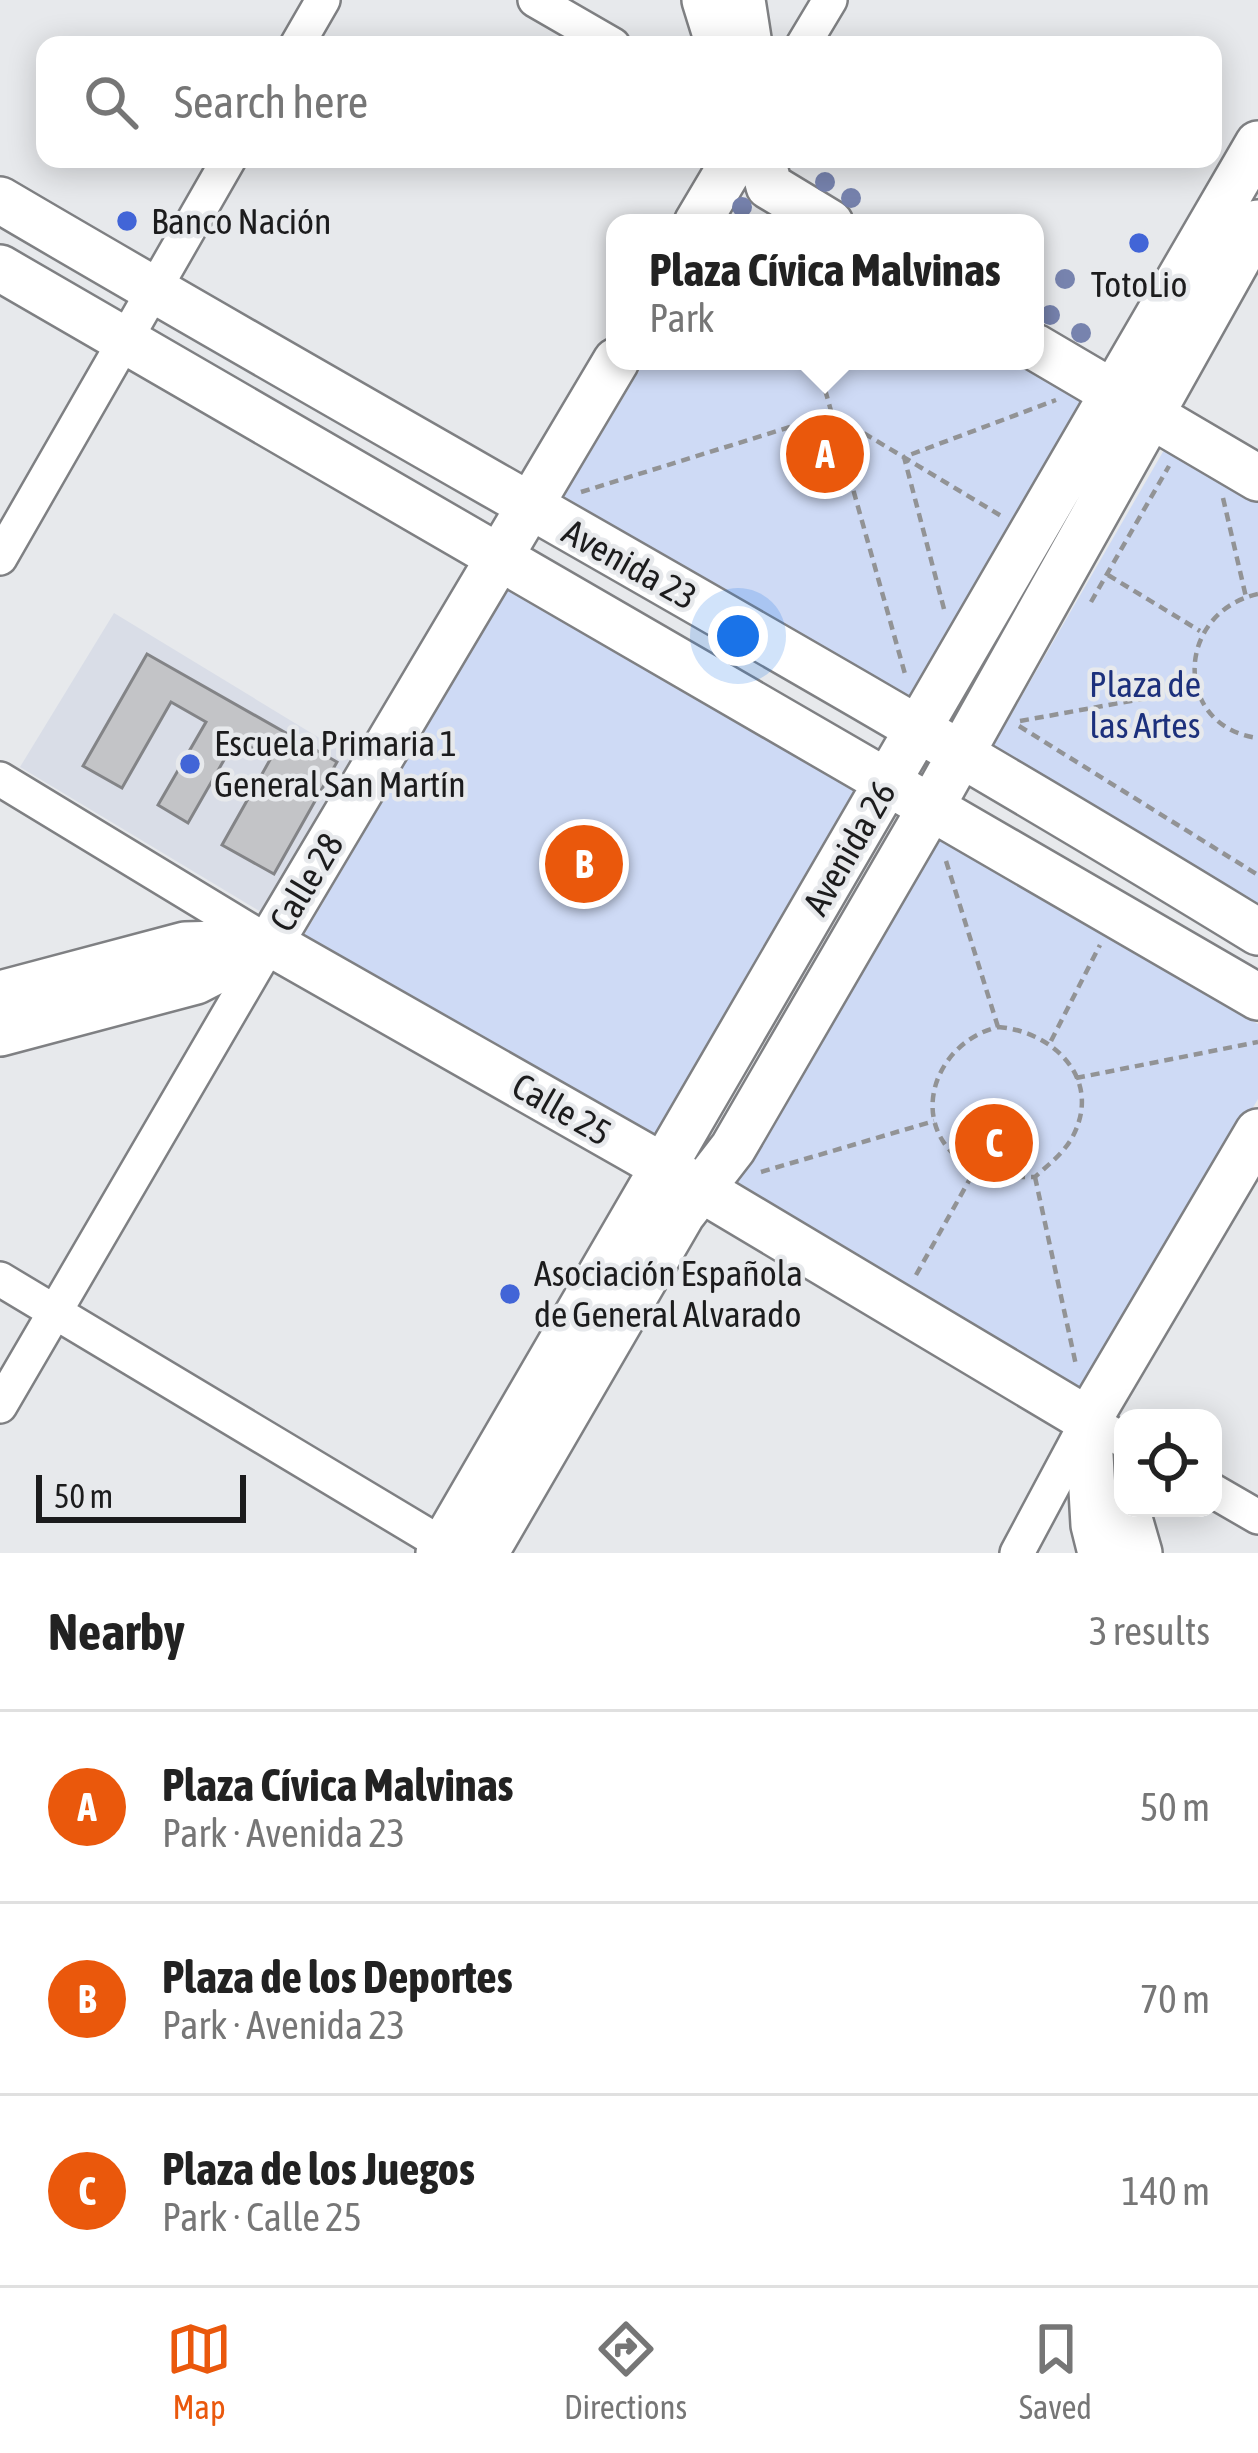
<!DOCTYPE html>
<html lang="en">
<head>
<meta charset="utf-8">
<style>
  body { margin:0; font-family:"Asap Condensed",sans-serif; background:#f6f6f6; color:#222 }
  .controls { position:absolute; right:36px; bottom:36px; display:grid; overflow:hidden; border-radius:24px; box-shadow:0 6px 30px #0003 }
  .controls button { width:108px; height:108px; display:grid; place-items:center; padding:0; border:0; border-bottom:3px solid #e0e0e0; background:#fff; color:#222; font:60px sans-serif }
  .scale { position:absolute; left:36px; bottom:30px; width:210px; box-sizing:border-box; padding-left:12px; border:6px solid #1c1c1d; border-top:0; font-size:33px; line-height:42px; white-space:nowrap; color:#1c1c1d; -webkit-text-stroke:9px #e7e9ec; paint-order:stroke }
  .you { position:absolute; left:738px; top:636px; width:42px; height:42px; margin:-30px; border:9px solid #fff; border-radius:50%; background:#1a73e8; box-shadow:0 0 0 18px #1a73e833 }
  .badge { display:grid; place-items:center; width:78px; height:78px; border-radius:50%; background:#ea580c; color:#fff; font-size:39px; font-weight:700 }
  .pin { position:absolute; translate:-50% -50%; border:6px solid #fff; box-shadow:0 3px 12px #0006 }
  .popup { position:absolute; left:606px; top:214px; width:438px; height:156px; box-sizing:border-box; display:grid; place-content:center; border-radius:24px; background:#fff; filter:drop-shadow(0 3px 9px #0005); font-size:39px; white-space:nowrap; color:#767676 }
  .popup b { font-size:45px; color:#222 }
  .popup::after { content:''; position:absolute; left:50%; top:100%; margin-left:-24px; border:24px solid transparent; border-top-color:#fff }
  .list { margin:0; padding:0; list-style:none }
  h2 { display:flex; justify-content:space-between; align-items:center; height:156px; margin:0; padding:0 48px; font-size:51px }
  h2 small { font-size:39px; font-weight:400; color:#767676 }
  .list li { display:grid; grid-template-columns:78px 1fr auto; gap:36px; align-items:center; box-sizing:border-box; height:192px; padding:0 48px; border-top:3px solid #e0e0e0 }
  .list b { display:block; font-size:45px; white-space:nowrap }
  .list p { margin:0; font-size:39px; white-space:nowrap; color:#767676 }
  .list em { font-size:39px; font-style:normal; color:#767676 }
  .icon { flex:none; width:66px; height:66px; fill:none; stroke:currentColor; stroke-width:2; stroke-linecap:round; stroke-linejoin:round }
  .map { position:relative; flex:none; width:1258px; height:1553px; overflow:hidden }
  .search { position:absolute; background:#fff; box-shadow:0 6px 30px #0003; left:36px; right:36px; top:36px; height:132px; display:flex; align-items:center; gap:30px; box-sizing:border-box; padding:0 42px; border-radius:24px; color:#767676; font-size:45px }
  .sheet { height:732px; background:#fff }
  nav { display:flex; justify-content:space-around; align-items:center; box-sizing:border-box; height:168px; border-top:3px solid #e0e0e0; background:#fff; font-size:33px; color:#767676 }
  nav a { display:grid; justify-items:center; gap:6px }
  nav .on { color:#ea580c }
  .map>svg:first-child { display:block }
  .built { fill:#d9dde7 }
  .green { fill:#cedaf5 }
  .building { fill:#c3c4c7; stroke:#838487; stroke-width:3 }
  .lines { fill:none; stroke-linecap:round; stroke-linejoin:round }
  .minor-casing { stroke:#7f8083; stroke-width:38 }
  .secondary-casing { stroke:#7f8083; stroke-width:50 }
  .path { stroke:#929395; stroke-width:4.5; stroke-dasharray:9 6; stroke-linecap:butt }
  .minor { stroke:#fff; stroke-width:33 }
  .secondary { stroke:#fff; stroke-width:45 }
  .tree { fill:#7783ae }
  .poi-dot { fill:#4265d7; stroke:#e7e9ec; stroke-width:4.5 }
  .labels { text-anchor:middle; stroke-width:9; stroke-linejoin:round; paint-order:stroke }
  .poi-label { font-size:36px; fill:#1c1c1d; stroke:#e7e9ec; text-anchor:start }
  .street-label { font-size:36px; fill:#1c1c1d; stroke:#e7e9ec }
  .park-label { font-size:36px; fill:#1c307c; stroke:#e7e9ec }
</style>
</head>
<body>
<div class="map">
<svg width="1258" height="1553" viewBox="0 0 1258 1553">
  <rect width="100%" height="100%" fill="#e7e9ec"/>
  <!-- built -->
  <path class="built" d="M114,613l245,149 -93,153 -246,-148z"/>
  <!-- green -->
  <path class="green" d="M645,361h372l73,44 -175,301 -355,-203z
    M1164,450l94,53v402l-265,-159z
    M510,585l354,208 -206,349 -354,-207z
    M937,836l321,188v75l-173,294 -355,-207z"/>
  <!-- building -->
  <path class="building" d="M147,654l190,108 -63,112 -52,-29 49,-87 -35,-19 -48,84 -30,-18 48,-83 -35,-20 -49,86 -39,-22z"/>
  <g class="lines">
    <!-- minor casing -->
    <g class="minor-casing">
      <path id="minor" d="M535,0l78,45
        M297,45l26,-45
        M803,45l27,-45
        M0,558l229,-399
        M0,779l270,164 -270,463
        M0,1279l457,274
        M1213,1491l45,26
        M1017,1553l71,-133 35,20"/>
    </g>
    <!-- secondary casing -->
    <g class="secondary-casing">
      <path id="secondary" d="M705,0l14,45
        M742,0l7,45
        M762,159l7,27 61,37
        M0,200c418,246 844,478 1258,732
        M697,223l38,-64
        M0,268l1258,729
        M1035,347l223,131
        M270,943l394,224 424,253
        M270,943l346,-582
        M0,994l185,-49 70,-2
        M0,1033l196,-52 74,-38
        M1088,1420l170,-288
        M1088,1420l6,105 7,28
        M1126,1508l13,45
        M439,1553l819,-1409
        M485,1553l197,-339 51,-66 197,-339 328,-586"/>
    </g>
    <!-- path -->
    <path class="path" d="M817,361l88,313
      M581,492l251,-78 171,103
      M1223,498l23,99
      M1108,575l92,56
      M1258,594c-84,19 -85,133 0,144
      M1091,602l78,-136
      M944,609l-40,-152 152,-57
      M1020,721l177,-32
      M1019,726l239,149
      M946,861l52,166
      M998,1027c54,4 105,51 75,109 -9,17 -24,28 -38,41 -21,0 -46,0 -64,-10 -67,-38 -39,-124 27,-140z
      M1051,1041l49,-96
      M1076,1078l182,-36
      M761,1172l173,-51
      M1035,1177l41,188
      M916,1275l59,-105"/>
    <!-- minor -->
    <use href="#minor" class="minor"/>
    <!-- secondary -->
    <use href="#secondary" class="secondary"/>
  </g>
  <!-- trees -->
  <g class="tree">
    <circle cx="825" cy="182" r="10"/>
    <circle cx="851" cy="198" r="10"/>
    <circle cx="742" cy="207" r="10"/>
    <circle cx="1065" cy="279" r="10"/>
    <circle cx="1050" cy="315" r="10"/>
    <circle cx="1081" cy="333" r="10"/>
  </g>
  <!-- markers -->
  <g class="poi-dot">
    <circle cx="127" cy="221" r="12"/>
    <circle cx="1139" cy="243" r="12"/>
    <circle cx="190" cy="764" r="12"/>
    <circle cx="510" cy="1294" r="12"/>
  </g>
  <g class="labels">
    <!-- poi labels -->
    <g class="poi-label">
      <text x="151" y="234">Banco Nación</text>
      <text x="1139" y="297" text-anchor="middle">TotoLio</text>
      <text x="214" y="756">Escuela Primaria 1<tspan x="214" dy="41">General San Martín</tspan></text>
      <text x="534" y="1286">Asociación Española<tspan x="534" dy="41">de General Alvarado</tspan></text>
    </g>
    <!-- street labels -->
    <g class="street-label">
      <text transform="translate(630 564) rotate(29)" y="13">Avenida 23</text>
      <text transform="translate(849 848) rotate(-60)" y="13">Avenida 26</text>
      <text transform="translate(306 882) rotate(-59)" y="13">Calle 28</text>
      <text transform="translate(562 1109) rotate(30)" y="13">Calle 25</text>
    </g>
    <!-- park labels -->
    <g class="park-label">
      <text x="1145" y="697">Plaza de<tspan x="1145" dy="41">las Artes</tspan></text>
    </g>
  </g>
</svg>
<div class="controls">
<button><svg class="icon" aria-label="locate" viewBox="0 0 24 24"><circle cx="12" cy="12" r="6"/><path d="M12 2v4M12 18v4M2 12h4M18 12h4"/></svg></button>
</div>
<div class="scale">50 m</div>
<div class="you"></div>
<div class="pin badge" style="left:825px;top:454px">A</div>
<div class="popup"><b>Plaza Cívica Malvinas</b>Park</div>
<div class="pin badge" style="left:584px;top:864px">B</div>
<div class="pin badge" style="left:994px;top:1143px">C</div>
<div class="search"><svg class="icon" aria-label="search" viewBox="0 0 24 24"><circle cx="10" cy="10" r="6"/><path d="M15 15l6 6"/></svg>Search here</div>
</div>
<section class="sheet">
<h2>Nearby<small>3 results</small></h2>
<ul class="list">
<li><span class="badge">A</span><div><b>Plaza Cívica Malvinas</b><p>Park · Avenida 23</p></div><em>50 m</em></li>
<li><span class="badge">B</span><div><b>Plaza de los Deportes</b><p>Park · Avenida 23</p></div><em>70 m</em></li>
<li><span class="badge">C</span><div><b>Plaza de los Juegos</b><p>Park · Calle 25</p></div><em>140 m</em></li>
</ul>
</section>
<nav>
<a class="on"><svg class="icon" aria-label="map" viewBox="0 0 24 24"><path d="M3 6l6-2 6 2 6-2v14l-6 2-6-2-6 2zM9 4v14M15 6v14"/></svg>Map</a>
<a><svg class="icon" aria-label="directions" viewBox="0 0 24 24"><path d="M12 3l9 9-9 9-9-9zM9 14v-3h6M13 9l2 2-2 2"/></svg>Directions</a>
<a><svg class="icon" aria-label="saved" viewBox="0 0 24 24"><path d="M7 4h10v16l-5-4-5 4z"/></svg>Saved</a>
</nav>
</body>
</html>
